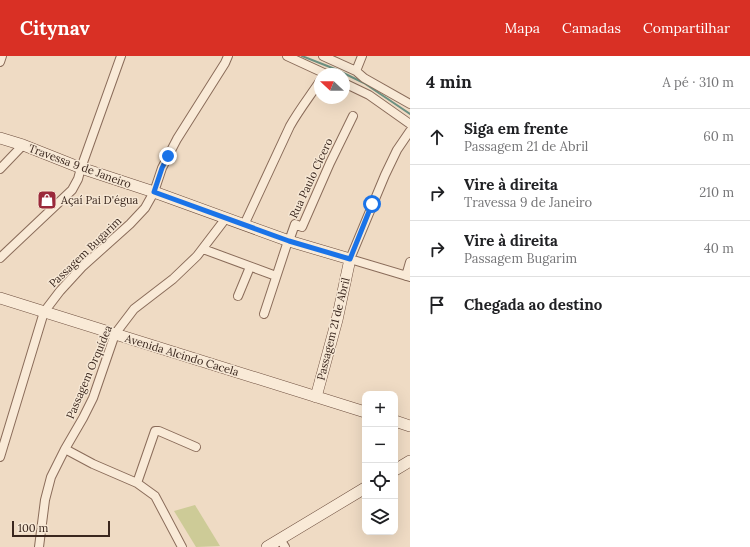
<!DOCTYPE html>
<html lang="pt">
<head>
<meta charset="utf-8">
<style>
  body { margin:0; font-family:Lora,serif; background:#f2f2f2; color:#202124 }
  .controls { position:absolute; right:12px; bottom:12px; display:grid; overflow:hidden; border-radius:8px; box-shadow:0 4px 16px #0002 }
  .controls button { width:36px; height:36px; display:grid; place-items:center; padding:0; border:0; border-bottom:1px solid #e0e0e0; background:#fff; color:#202124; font:20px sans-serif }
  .compass { position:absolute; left:314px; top:12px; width:36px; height:36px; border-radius:50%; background:#fff; box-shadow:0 4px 16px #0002; rotate:292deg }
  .scale { position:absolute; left:12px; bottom:10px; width:98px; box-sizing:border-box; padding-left:4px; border:2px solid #3a271e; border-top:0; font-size:11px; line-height:14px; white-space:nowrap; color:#3a271e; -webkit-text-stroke:3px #f6e7d4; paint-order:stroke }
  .stop { position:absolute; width:12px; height:12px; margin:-9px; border:3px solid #1a73e8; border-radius:50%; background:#fff }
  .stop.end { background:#1a73e8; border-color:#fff; box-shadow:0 1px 4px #0008 }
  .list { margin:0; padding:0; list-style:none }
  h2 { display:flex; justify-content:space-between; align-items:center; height:52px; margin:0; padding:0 16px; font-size:17px }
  h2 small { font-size:13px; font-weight:400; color:#757577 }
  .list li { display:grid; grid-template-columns:26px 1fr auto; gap:12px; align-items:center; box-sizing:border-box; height:56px; padding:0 16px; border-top:1px solid #e0e0e0 }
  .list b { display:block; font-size:15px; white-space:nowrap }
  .list p { margin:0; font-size:13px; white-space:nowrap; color:#757577 }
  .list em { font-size:13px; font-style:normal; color:#757577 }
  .icon { flex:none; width:22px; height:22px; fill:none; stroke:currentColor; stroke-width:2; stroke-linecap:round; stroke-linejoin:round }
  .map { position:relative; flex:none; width:410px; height:491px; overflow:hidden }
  header { display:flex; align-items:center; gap:24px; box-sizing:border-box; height:56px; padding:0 20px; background:#d93025; color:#fff }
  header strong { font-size:19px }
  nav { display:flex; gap:22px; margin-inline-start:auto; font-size:14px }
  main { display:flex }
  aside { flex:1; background:#fff }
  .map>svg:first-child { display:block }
  .green { fill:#cdcb97 }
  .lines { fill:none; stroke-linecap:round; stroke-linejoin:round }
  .stream { stroke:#6c9182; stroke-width:2 }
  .street-casing { stroke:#8a6c5a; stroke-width:10 }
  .secondary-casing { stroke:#6c4d3d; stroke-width:12 }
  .street { stroke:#f9ead7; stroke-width:8 }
  .secondary { stroke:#f9ead7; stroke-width:11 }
  .route { stroke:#1a73e8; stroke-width:5 }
  .labels { text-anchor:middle; stroke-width:3; stroke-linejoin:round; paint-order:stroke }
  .street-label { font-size:11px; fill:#3a271e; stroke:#f6e7d4 }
  .poi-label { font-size:11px; fill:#3a271e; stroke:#f6e7d4; text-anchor:start }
</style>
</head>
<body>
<header>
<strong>Citynav</strong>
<nav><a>Mapa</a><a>Camadas</a><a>Compartilhar</a></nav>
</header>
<main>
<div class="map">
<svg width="410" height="491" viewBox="0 0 410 491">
  <rect width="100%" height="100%" fill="#efdbc4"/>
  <!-- green -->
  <path class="green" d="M195,449l25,41 -24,1 -22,-36z"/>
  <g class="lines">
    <!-- stream -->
    <path class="stream" d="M302,0l33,13 29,14 46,31"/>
    <!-- street casing -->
    <g class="street-casing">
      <path id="street" d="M287,0l39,18
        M323,0l33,15 8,7 46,26
        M0,6l2,-6
        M356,15l6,-15
        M344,27l25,12 41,29
        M410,75l-13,19 -12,25 -35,84 60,18
        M0,113l23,-24
        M244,169l46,-99c9,-16 20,-30 30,-45
        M289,185l6,-17 7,3 28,-64 23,-47
        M203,193l73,27
        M0,202l72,-68 6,-11 3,-11 40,-112
        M406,220l4,-14
        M238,240l12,-29
        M264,258l24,-73
        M65,393l28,15 44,19 18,13 27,51
        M0,401l44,-145 16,-21 22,-24 48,-43 15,-16 9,-16 8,-24 15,-29 48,-76 3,-7
        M137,427l18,-52h4l37,16
        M280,483l5,8
        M39,491l6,-47 6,-23 14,-28 18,-31 10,-20 22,-64 19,-25 39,-30 24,-23 29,-38"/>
    </g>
    <!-- secondary casing -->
    <g class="secondary-casing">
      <path id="secondary" d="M0,82l23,7 58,23 73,24 135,49 61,18 -13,61 -21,77
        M0,242l365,114
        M395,365l15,5
        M395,414l15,-9
        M267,491l98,-59"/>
    </g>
    <!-- street -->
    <use href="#street" class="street"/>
    <!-- secondary -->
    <use href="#secondary" class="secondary"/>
  </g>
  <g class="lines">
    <!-- route -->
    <path class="route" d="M168,100l-6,12 -8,24 135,49 61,18 22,-55"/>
  </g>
  <!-- icons -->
  <defs>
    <g id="shop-square" transform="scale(1)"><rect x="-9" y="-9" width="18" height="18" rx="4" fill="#9a293b" stroke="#f6e7d4"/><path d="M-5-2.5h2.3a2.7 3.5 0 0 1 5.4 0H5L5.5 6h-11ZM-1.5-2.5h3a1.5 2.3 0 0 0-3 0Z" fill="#fff"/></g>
  </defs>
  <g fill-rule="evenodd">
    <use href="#shop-square" x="47" y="144"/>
  </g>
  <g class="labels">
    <!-- street labels -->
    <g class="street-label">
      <text transform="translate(80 110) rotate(20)" y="4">Travessa 9 de Janeiro</text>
      <text transform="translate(311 122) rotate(-65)" y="4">Rua Paulo Cícero</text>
      <text transform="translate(85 196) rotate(-44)" y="4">Passagem Bugarim</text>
      <text transform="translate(333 273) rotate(-76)" y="4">Passagem 21 de Abril</text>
      <text transform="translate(182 299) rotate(17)" y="4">Avenida Alcindo Cacela</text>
      <text transform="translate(89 316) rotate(-67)" y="4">Passagem Orquídea</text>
    </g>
    <!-- poi labels -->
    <g class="poi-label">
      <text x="61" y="148">Açaí Pai D'égua</text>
    </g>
  </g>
</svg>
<div class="controls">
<button>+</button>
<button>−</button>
<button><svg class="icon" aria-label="locate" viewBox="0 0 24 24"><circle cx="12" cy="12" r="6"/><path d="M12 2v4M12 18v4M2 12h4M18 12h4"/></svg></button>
<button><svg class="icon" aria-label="layers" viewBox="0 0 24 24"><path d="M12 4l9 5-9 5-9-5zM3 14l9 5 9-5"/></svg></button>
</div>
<svg class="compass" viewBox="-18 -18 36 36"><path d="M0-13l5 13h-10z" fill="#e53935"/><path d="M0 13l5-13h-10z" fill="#757577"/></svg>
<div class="scale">100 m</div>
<div class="stop" style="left:372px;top:148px"></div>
<div class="stop end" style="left:168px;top:100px"></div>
</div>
<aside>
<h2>4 min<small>A pé · 310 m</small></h2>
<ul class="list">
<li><svg class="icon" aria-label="ahead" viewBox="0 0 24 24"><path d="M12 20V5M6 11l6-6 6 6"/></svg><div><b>Siga em frente</b><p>Passagem 21 de Abril</p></div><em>60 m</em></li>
<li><svg class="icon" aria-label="right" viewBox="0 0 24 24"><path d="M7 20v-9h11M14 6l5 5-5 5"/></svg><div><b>Vire à direita</b><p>Travessa 9 de Janeiro</p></div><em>210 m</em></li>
<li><svg class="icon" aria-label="right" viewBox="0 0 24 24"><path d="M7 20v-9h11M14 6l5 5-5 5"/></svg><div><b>Vire à direita</b><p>Passagem Bugarim</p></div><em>40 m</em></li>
<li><svg class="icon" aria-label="arrive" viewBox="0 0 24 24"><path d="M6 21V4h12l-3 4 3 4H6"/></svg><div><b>Chegada ao destino</b></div></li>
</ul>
</aside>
</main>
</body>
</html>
